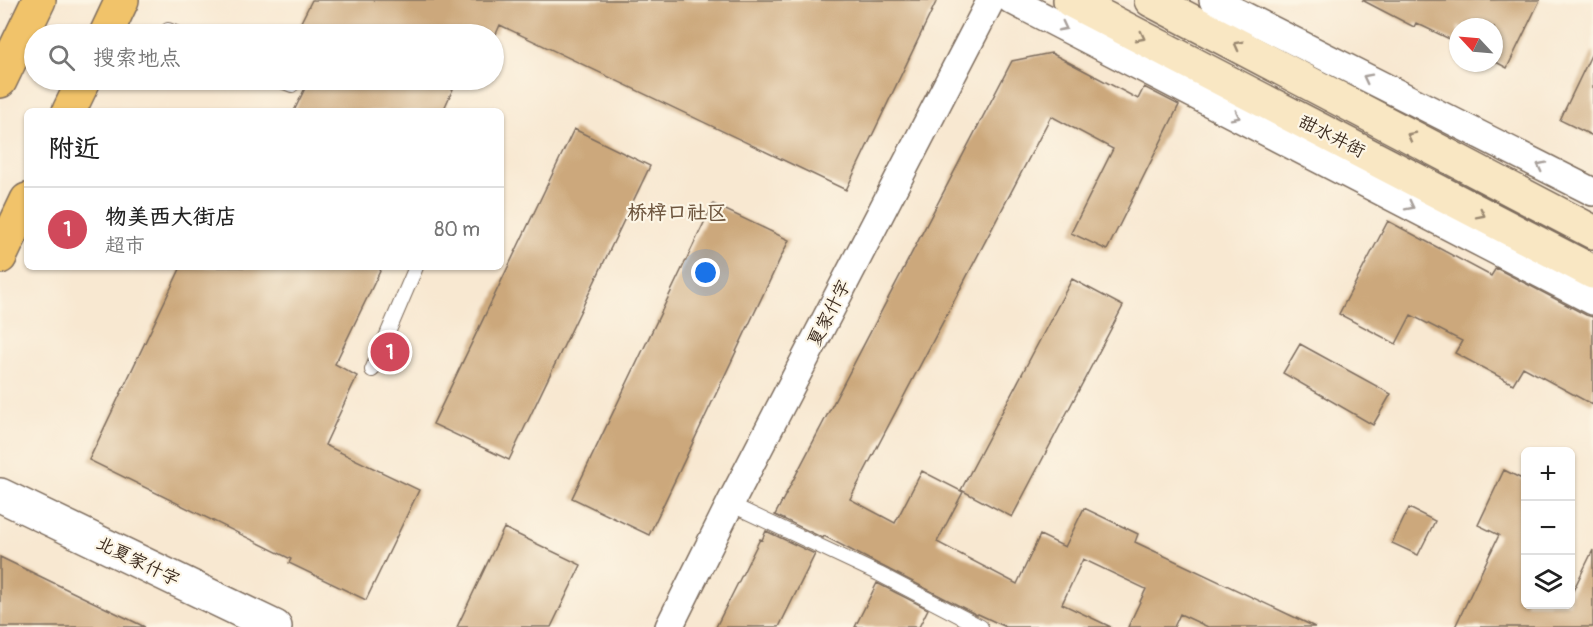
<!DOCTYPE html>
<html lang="zh">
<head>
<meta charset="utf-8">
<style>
  body { margin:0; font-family:Pangolin,"LXGW WenKai TC",sans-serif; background:#f6f6f6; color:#222 }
  .controls { position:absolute; right:18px; bottom:18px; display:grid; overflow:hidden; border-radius:9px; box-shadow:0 2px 4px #0004 }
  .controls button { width:54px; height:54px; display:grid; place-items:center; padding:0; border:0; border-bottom:2px solid #e0e0e0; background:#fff; color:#222; font:30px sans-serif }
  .compass { position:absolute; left:1449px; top:18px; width:54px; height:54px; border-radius:50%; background:#fff; box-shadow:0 2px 4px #0004; rotate:296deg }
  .you { position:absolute; left:706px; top:273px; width:21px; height:21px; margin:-15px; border:4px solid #fff; border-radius:50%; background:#1a73e8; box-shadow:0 0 0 9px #1a73e833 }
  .badge { display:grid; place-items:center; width:39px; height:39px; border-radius:50%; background:#d1495b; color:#fff; font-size:20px; font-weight:700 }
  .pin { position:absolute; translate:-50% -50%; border:3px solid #fff; box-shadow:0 2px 6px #0006 }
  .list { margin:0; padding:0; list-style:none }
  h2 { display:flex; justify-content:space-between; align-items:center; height:78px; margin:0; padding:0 24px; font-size:26px }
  h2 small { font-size:20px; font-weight:400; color:#767676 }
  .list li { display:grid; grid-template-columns:39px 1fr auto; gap:18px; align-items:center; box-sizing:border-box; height:84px; padding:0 24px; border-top:2px solid #e0e0e0 }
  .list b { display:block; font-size:22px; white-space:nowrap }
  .list p { margin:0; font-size:20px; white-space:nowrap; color:#767676 }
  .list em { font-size:20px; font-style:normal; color:#767676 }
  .icon { flex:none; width:33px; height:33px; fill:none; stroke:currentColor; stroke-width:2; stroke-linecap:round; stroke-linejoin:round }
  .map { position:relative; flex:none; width:1593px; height:627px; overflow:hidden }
  .search { position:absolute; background:#fff; box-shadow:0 2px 4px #0004; left:24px; top:24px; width:480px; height:66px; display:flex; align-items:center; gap:15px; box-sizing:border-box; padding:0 21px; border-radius:33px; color:#767676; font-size:22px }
  .panel { position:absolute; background:#fff; box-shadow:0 2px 4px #0004; left:24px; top:108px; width:480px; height:162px; border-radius:9px }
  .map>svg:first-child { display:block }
  .building { fill:#cca87c }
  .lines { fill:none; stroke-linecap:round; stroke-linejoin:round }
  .service-casing { stroke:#7d6c5d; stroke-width:16 }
  .minor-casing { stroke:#7d6c5d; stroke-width:30 }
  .tertiary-casing { stroke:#7d6c5d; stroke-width:36 }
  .secondary-casing { stroke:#7d6c5d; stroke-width:36 }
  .primary-casing { stroke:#7d6c5d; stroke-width:36 }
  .service { stroke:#fff; stroke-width:14 }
  .minor { stroke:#fff; stroke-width:27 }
  .tertiary { stroke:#fff; stroke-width:33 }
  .secondary { stroke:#f9e7c3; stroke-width:33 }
  .primary { stroke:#f1c36a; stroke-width:33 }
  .oneway { stroke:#a79f9a }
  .oneway2 { stroke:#9a8870 }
  .labels { text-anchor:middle; stroke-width:4.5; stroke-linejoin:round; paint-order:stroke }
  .street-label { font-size:18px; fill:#3b2a1e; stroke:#fcf5e5 }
  .neighbourhood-label { font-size:20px; font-weight:bold; fill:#6e563f; stroke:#fcf5e5 }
</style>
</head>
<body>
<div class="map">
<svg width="1593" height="627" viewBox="0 0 1593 627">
  <rect width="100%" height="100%" fill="#fcf5e5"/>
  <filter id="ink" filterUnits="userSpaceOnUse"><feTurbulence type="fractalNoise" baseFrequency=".0167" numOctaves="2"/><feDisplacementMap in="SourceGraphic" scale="12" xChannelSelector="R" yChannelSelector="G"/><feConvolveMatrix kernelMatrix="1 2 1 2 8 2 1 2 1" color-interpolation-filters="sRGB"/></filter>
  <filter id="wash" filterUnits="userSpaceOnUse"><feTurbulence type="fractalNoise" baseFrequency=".008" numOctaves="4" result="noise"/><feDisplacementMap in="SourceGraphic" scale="24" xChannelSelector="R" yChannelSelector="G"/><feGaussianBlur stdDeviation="1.35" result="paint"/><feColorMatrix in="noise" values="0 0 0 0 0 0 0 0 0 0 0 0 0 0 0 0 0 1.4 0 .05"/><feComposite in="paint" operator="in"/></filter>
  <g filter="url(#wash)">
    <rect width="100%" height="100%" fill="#f8e8d1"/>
    <g id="blocks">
      <!-- building -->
      <path class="building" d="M312,0h625l-91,190 -346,-165 -4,9h-201z
        M1362,0h178l-33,68 -13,-7v-34h-36v16l-42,-20 -2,4z
        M1593,51v85l-33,-16z
        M1051,53l87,46 6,-12 35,18 -72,145 -36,-17 42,-84 -62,-33 -201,383 45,24 27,-52 41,21 -26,50 80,42 23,-49 25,12 19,-39 54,26 -3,8 180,85h-107l-28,-13 -6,13h-46l18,-38 -63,-30 -21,45 49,23h-105l-28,-13 -1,1 -153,-79 -1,2 -48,-23 237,-454z
        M309,80h148l-14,31h-149z
        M574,129l76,37 -141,294 -76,-36z
        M713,204l76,36 -140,295 -77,-37z
        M1388,221l103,55 5,-8 90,47 7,2v88l-70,-38 -10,17 -58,-31 7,-12 -51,-26 -15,29 -57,-30z
        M181,267h201l-47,97 22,12 -32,69 94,45 -53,110 -77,-37 2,-4 -202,-99z
        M1072,279l51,27 -111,211 -51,-27z
        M1300,344l91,50 -18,31 -90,-52z
        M1504,470l22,11v123h44v-7l23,-47v77h-138l44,-92 -21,-10z
        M1409,508l26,13 -17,34 -26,-12z
        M504,528l77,37 -30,62h-94z
        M766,531l49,23 -36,73h-63l44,-88 2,1z
        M0,557l145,70h-145z
        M877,583l51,26 -9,18h-64z"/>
    </g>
  </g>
  <g filter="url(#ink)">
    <use href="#blocks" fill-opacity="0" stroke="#7d6c5d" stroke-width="1.5"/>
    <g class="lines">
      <!-- service casing -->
      <g class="service-casing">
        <path id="service" d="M168,30l10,4
          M279,80l13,5
          M372,370l44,-103
          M730,504l149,70 102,53"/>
      </g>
      <!-- minor casing -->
      <g class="minor-casing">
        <path id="minor" d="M1011,0l582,301
          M1213,0l380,192
          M669,627l61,-123 261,-504"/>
      </g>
      <!-- tertiary casing -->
      <g class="tertiary-casing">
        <path id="tertiary" d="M0,495l275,132"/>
      </g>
      <!-- secondary casing -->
      <g class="secondary-casing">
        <path id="secondary" d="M1070,0l523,272
          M1151,0l442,232"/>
      </g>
      <!-- primary casing -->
      <g class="primary-casing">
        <path id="primary" d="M106,34l16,-34
          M0,81l39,-81
          M69,111l15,-31
          M0,257l27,-57"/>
      </g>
      <!-- service -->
      <use href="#service" class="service"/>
      <!-- minor -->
      <use href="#minor" class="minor"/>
      <!-- tertiary -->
      <use href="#tertiary" class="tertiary"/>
      <!-- secondary -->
      <use href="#secondary" class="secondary"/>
      <!-- primary -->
      <use href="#primary" class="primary"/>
    </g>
    <!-- one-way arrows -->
    <defs><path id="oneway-chevron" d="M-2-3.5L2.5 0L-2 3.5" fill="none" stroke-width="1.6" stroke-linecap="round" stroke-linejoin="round" transform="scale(1.5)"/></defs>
    <g class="oneway">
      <use href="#oneway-chevron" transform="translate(1063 27) rotate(27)"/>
      <use href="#oneway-chevron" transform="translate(1367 78) rotate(-153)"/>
      <use href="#oneway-chevron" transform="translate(1236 116) rotate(27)"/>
      <use href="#oneway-chevron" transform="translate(1541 166) rotate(-153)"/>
      <use href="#oneway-chevron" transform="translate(1410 206) rotate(27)"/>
    </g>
    <g class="oneway2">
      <use href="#oneway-chevron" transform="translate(1141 37) rotate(27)"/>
      <use href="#oneway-chevron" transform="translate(1238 45) rotate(-152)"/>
      <use href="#oneway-chevron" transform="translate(1411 136) rotate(-152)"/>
      <use href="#oneway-chevron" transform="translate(1481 214) rotate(27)"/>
    </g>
  </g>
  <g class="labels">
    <!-- street labels -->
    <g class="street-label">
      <text transform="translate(1332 136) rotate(27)" y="6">甜水井街</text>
      <text transform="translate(829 313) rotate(-63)" y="6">夏家什字</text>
      <text transform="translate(138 561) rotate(26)" y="6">北夏家什字</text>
    </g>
    <!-- neighbourhood labels -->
    <g class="neighbourhood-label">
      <text x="677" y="219">桥梓口社区</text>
    </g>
  </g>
</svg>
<div class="controls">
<button>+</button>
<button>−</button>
<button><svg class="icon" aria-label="layers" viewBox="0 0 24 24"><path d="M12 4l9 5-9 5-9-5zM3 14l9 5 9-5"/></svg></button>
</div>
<svg class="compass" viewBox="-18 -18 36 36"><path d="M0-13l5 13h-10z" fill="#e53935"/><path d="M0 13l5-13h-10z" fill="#767676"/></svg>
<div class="you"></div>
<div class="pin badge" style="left:390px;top:352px">1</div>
<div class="search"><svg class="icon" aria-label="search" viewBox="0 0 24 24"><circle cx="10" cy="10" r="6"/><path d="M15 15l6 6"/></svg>搜索地点</div>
<section class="panel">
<h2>附近<small></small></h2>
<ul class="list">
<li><span class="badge">1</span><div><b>物美西大街店</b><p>超市</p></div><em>80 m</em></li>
</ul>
</section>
</div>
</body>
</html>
